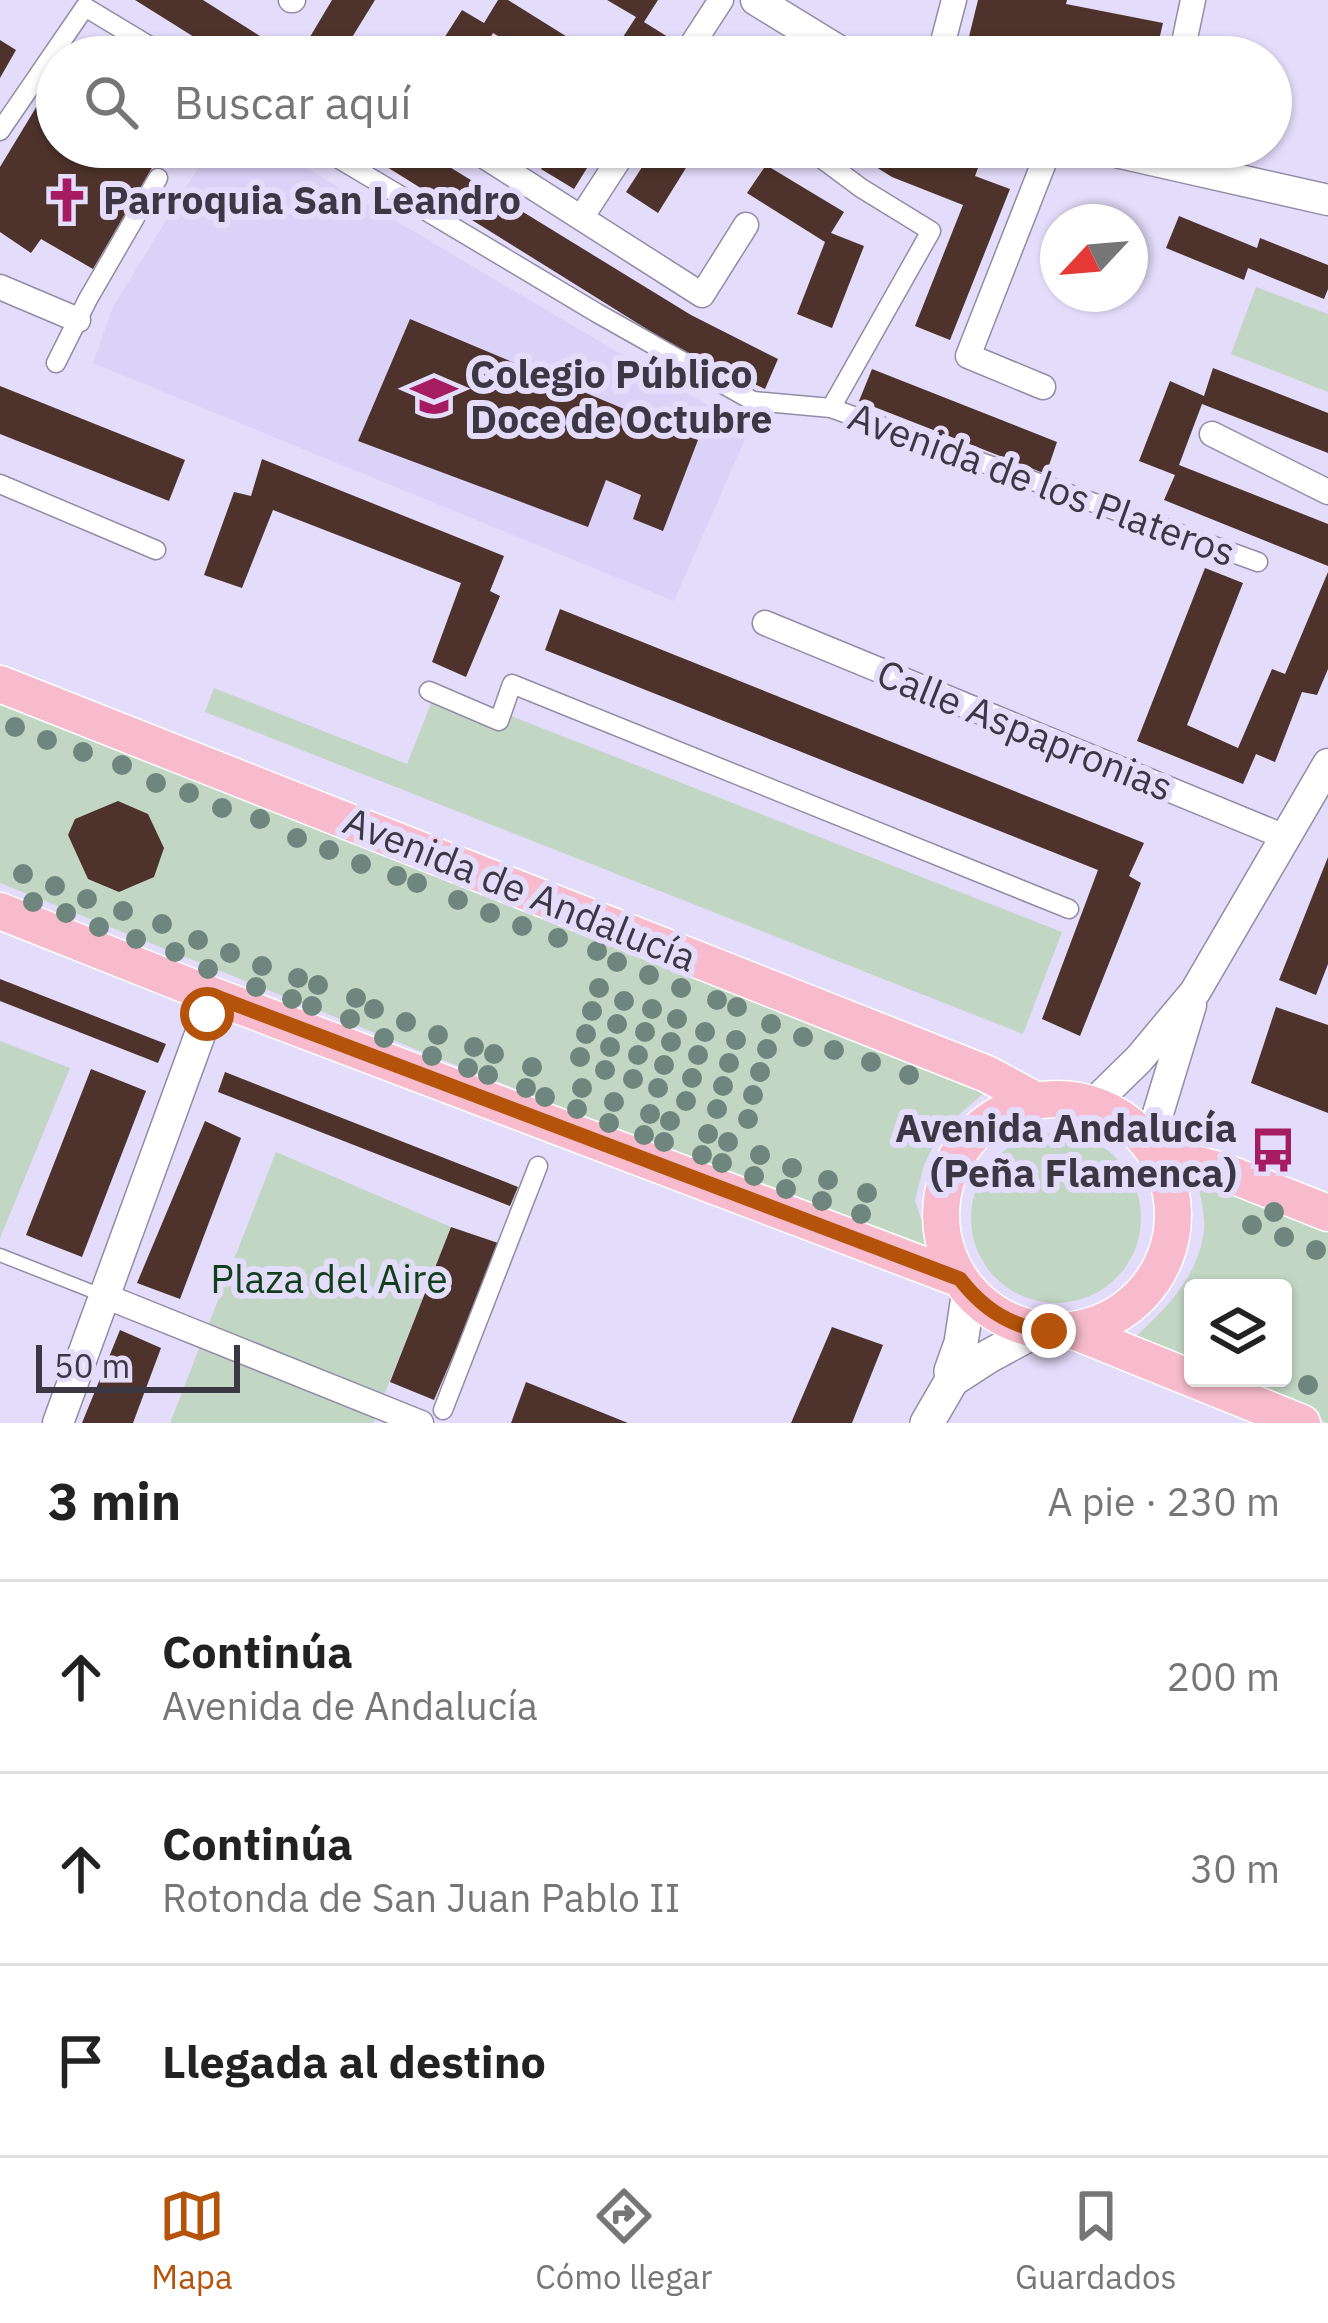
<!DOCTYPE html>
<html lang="es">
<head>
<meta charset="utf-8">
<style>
  body { margin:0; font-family:"IBM Plex Sans",sans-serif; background:#f2f2f2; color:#222 }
  .controls { position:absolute; right:36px; bottom:36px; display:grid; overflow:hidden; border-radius:12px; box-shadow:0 3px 9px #0004 }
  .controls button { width:108px; height:108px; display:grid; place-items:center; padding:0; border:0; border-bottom:3px solid #e0e0e0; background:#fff; color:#222; font:60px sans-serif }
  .compass { position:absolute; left:1040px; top:204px; width:108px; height:108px; border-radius:50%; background:#fff; box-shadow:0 3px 9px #0004; rotate:244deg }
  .scale { position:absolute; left:36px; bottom:30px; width:204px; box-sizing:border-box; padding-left:12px; border:6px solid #3b3844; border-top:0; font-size:33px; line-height:42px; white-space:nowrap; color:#3b3844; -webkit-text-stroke:9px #e3dcfa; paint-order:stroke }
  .stop { position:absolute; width:36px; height:36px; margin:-27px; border:9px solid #b45309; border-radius:50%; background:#fff }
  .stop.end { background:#b45309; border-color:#fff; box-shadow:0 3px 12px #0008 }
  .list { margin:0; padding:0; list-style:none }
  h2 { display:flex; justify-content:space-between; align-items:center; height:156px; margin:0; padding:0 48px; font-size:51px }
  h2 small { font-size:39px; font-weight:400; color:#767676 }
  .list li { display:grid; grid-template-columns:78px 1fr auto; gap:36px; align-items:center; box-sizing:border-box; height:192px; padding:0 48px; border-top:3px solid #e0e0e0 }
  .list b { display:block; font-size:45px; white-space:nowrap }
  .list p { margin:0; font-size:39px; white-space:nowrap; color:#767676 }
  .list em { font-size:39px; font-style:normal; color:#767676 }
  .icon { flex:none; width:66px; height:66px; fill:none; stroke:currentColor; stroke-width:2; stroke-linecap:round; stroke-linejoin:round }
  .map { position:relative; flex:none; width:1328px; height:1423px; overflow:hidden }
  .search { position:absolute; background:#fff; box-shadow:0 3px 9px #0004; left:36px; right:36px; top:36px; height:132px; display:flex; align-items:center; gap:30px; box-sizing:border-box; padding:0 42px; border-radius:66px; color:#767676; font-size:45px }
  .sheet { height:732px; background:#fff }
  nav { display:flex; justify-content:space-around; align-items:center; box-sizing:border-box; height:168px; border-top:3px solid #e0e0e0; background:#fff; font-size:33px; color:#767676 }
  nav a { display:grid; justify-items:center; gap:6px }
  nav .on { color:#b45309 }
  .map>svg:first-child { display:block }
  .built { fill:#dbd2f7 }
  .green { fill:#c2d6c4 }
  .building { fill:#4d332b }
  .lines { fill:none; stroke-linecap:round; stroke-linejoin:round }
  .service-casing { stroke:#928ca7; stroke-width:15 }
  .pedestrian-casing { stroke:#928ca7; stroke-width:21 }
  .minor-casing { stroke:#928ca7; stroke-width:27 }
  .tertiary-casing { stroke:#928ca7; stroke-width:33 }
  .secondary-casing { stroke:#928ca7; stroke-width:36 }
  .primary-casing { stroke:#fff; stroke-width:39 }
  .service { stroke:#fff; stroke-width:12 }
  .pedestrian { stroke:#fff; stroke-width:18 }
  .minor { stroke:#fff; stroke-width:24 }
  .tertiary { stroke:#fff; stroke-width:30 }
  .secondary { stroke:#fff; stroke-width:33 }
  .primary { stroke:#f7bbcd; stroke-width:36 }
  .tree { fill:#6f867f }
  .route { stroke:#b45309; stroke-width:15 }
  .labels { text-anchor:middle; stroke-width:12; stroke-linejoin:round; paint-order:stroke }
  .poi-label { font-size:39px; font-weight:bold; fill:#3b3844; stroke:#e3dcfa; text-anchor:start }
  .street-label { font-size:39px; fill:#3b3844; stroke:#e3dcfa }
  .park-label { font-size:39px; fill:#103f1a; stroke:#e3dcfa }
</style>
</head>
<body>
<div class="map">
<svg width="1328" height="1423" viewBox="0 0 1328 1423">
  <rect width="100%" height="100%" fill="#e3dcfa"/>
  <!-- built -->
  <path class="built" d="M211,147h60l478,283 -75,171 -581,-238 20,-56z"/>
  <!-- green -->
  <path class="green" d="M1256,287l72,27v78l-97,-38z
    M214,688l193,76 25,-63 73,28 6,-13 551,216 -39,102 -818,-322z
    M0,696l990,392 -49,42 -17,35 -9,36 19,55 -934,-373z
    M0,1041l70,27 -70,170z
    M971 1218a85 85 0 1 1 170 0a85 85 0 1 1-170 0Z
    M276,1152l175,75 -78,196h-203z
    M1196,1175l132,53v195l-116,-45h71v-90h-90v83l-67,-26c34,-30 72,-65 78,-114 2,-16 -5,-39 -8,-56z"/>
  <!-- building -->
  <path class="building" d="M135,0h68l90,57h-67z
    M332,0h43l-24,39 26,18h-79z
    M498,0h10l69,43 -9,14h-37l-38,-24 -14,24h-47l30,-47 22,13z
    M607,0h51l-14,22 24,15 -12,20h-46l26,-40z
    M978,0h89l-1,4 97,19 -8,34h-191z
    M0,40l16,10 -16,28z
    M49,86l8,4v57h91l12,7 -67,115 -52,-30 -10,14 -31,-21v-65z
    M355,147h62l274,168 87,44 -13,30 -91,-43z
    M554,147h46l-26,42 -33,-20z
    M655,147h44l-41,66 -32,-21z
    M844,147h75l59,21 -3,8 35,13 -60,151 -35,-14 48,-121 -71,-28z
    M766,165l78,47 -13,21 33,13 -32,82 -35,-14 28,-72 -78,-49z
    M1179,216l78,32 3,-10 68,27v24l-4,10 -76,-31 -4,12 -78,-32z
    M410,319l288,121 -35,91 -30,-12 8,-24 -35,-15 -18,47 -230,-86z
    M1213,368l115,45v40l-126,-49 -23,61 149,59v42l-164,-66 11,-25 -36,-14 31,-80 34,15z
    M872,369l185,73 -11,32 -187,-73z
    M0,386l185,74 -16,41 -169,-67z
    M262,459l242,97 -14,35 10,5 -34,81 -34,-15 29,-79 -188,-73 -31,78 -38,-13 30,-83 17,4z
    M1205,568l38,15 -56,142 51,23 34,-79 13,5 43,-102v97l-11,26 -15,-3 -27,70 -19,-8 -13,30 -106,-43z
    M560,609l584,234 -15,33 12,7 -61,153 -38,-17 56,-149 -553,-220z
    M118,801l30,13 16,34 -10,29 -35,15 -31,-13 -20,-44 7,-16z
    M1328,857v107l-12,31 -37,-15z
    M0,979l166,65 -8,19 -158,-62z
    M1276,1007l52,18v88l-77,-30z
    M91,1069l55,22 -64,166 -56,-22z
    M225,1072l293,115 -8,19 -292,-114z
    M205,1121l36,17 -61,161 -43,-16z
    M451,1227l50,17 -67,156 -44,-18z
    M832,1327l51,18 -31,78h-61z
    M120,1330l41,18 -28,75h-51z
    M526,1382l102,41h-117z"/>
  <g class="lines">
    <!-- service casing -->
    <g class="service-casing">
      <path id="service" d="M0,1255l104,41"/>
    </g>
    <!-- pedestrian casing -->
    <g class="pedestrian-casing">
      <path id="pedestrian" d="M0,131l85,-124 83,50
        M319,147l278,166 156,88 78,7 427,154
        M806,147l55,41 70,43 -100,177
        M56,363l32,-64 70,-121
        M0,484l156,66
        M429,691l70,30 13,-37 557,225
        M443,1410l95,-244"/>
    </g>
    <!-- minor casing -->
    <g class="minor-casing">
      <path id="minor" d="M291,0h2
        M684,57l37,-57
        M939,57l15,-57
        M1181,57l12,-57
        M470,147l232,148 44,-70
        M581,218l46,-71
        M0,287l78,33
        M1043,387l-75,-31 82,-209
        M1212,434l116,58
        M765,623l520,214
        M105,1296l316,127"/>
    </g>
    <!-- tertiary casing -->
    <g class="tertiary-casing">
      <path id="tertiary" d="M756,0l93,57
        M1094,147l234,53
        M1093,1104l46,-45 56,-67 133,-228
        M1149,1143l42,-138
        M58,1423l156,-427"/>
    </g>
    <!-- secondary casing -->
    <g class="secondary-casing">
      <path id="secondary" d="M952,1380l37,-24 48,-26
        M927,1423l25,-43 -1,-9 10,-28 8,-53"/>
    </g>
    <!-- primary casing -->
    <g class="primary-casing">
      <path id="primary" d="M0,684l987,390 50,27
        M0,911l214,85 746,283
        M941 1215a116 116 0 1 1 232 0a116 116 0 1 1-232 0Z
        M1156,1154l66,17 106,42
        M1074,1331l228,92"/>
    </g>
    <!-- service -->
    <use href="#service" class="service"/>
    <!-- pedestrian -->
    <use href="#pedestrian" class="pedestrian"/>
    <!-- minor -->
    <use href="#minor" class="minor"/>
    <!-- tertiary -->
    <use href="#tertiary" class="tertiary"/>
    <!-- secondary -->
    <use href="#secondary" class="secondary"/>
    <!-- primary -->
    <use href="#primary" class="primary"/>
  </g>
  <!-- trees -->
  <g class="tree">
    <circle cx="15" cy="727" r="10"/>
    <circle cx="47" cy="740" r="10"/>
    <circle cx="83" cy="752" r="10"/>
    <circle cx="122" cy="765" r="10"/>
    <circle cx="156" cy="783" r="10"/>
    <circle cx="189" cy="793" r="10"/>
    <circle cx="222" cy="808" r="10"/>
    <circle cx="260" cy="819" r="10"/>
    <circle cx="297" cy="838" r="10"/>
    <circle cx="329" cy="850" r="10"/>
    <circle cx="361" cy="864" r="10"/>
    <circle cx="23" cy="874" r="10"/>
    <circle cx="397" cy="876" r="10"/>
    <circle cx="417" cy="883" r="10"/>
    <circle cx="55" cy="886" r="10"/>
    <circle cx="87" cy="899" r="10"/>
    <circle cx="458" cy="900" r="10"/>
    <circle cx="33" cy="902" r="10"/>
    <circle cx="123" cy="911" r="10"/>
    <circle cx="66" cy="913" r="10"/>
    <circle cx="490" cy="913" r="10"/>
    <circle cx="162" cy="924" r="10"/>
    <circle cx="522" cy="926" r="10"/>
    <circle cx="99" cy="927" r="10"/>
    <circle cx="558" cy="938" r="10"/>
    <circle cx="136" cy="939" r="10"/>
    <circle cx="198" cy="940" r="10"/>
    <circle cx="597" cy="951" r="10"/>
    <circle cx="175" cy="952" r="10"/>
    <circle cx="230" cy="953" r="10"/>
    <circle cx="617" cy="962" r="10"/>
    <circle cx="262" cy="966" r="10"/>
    <circle cx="208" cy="969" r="10"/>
    <circle cx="649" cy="975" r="10"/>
    <circle cx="298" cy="978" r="10"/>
    <circle cx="318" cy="985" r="10"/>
    <circle cx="256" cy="987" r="10"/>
    <circle cx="599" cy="988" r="10"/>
    <circle cx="681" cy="988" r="10"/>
    <circle cx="356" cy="998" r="10"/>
    <circle cx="292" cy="999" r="10"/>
    <circle cx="717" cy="1000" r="10"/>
    <circle cx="624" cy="1001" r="10"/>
    <circle cx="312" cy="1006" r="10"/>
    <circle cx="737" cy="1007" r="10"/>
    <circle cx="374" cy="1009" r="10"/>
    <circle cx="652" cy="1009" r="10"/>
    <circle cx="592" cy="1011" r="10"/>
    <circle cx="350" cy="1019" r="10"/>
    <circle cx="677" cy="1019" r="10"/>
    <circle cx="406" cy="1022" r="10"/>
    <circle cx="617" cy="1024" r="10"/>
    <circle cx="771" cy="1024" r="10"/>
    <circle cx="645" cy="1032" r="10"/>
    <circle cx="705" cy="1032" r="10"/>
    <circle cx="586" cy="1034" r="10"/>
    <circle cx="438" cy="1035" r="10"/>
    <circle cx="803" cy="1037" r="10"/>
    <circle cx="384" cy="1038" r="10"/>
    <circle cx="736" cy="1040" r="10"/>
    <circle cx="671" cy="1042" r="10"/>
    <circle cx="474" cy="1047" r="10"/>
    <circle cx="610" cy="1047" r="10"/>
    <circle cx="767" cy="1049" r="10"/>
    <circle cx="834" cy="1050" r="10"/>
    <circle cx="494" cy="1054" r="10"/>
    <circle cx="638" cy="1055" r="10"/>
    <circle cx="698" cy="1055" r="10"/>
    <circle cx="432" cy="1056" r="10"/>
    <circle cx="580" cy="1057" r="10"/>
    <circle cx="871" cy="1062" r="10"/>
    <circle cx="729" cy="1063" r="10"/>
    <circle cx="664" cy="1065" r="10"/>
    <circle cx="532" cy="1067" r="10"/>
    <circle cx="468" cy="1068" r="10"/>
    <circle cx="605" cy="1070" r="10"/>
    <circle cx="760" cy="1072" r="10"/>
    <circle cx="488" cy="1075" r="10"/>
    <circle cx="909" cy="1075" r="10"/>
    <circle cx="692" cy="1078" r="10"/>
    <circle cx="633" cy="1079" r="10"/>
    <circle cx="723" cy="1086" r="10"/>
    <circle cx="526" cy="1088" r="10"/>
    <circle cx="582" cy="1088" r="10"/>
    <circle cx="658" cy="1088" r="10"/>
    <circle cx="753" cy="1095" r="10"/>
    <circle cx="545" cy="1097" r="10"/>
    <circle cx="686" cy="1101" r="10"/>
    <circle cx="614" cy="1102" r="10"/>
    <circle cx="577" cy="1109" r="10"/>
    <circle cx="717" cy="1109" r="10"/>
    <circle cx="650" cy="1114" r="10"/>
    <circle cx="748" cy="1119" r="10"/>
    <circle cx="670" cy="1121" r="10"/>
    <circle cx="609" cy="1123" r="10"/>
    <circle cx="708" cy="1134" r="10"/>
    <circle cx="644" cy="1135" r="10"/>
    <circle cx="664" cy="1142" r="10"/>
    <circle cx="728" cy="1142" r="10"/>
    <circle cx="702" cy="1155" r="10"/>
    <circle cx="760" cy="1155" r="10"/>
    <circle cx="722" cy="1163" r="10"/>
    <circle cx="792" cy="1168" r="10"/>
    <circle cx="754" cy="1176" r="10"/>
    <circle cx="828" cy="1180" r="10"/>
    <circle cx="786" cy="1189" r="10"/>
    <circle cx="867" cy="1193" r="10"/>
    <circle cx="822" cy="1201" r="10"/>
    <circle cx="1274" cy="1212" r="10"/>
    <circle cx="861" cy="1214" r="10"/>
    <circle cx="1252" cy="1225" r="10"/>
    <circle cx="1284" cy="1237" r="10"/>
    <circle cx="1316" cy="1250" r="10"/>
    <circle cx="1308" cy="1385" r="10"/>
  </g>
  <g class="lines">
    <!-- route -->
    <path class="route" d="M207,1014l7,-18 746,283c23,30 52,49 89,52"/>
  </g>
  <!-- icons -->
  <defs>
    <g id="church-bare" transform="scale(3.6)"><path d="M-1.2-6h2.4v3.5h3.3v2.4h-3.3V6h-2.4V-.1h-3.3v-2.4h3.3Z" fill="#a61c62" stroke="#e3dcfa" stroke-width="2.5" paint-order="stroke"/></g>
    <g id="school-bare" transform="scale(3.6)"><path d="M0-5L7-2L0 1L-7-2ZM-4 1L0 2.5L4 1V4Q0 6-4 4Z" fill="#a61c62" stroke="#e3dcfa" stroke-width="2.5" paint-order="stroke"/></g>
    <g id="bus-bare" transform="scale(3.6)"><path d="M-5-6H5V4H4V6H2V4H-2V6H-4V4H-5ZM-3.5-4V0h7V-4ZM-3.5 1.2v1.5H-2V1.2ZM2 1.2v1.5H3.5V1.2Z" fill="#a61c62" stroke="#e3dcfa" stroke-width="2.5" paint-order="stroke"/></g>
  </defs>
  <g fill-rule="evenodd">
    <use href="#church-bare" x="67" y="200"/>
    <use href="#school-bare" x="434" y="396"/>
    <use href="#bus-bare" x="1273" y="1150"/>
  </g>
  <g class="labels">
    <!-- poi labels -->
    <g class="poi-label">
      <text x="103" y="214">Parroquia San Leandro</text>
      <text x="470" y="388">Colegio Público<tspan x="470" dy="45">Doce de Octubre</tspan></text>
      <text x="1237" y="1142" text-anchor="end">Avenida Andalucía<tspan x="1237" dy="45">(Peña Flamenca)</tspan></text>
    </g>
    <!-- street labels -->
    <g class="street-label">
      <text transform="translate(1042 484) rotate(20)" y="14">Avenida de los Plateros</text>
      <text transform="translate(1025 730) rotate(22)" y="14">Calle Aspapronias</text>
      <text transform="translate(520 889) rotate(22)" y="14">Avenida de Andalucía</text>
    </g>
    <!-- park labels -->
    <g class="park-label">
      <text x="329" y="1293">Plaza del Aire</text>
    </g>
  </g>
</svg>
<div class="controls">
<button><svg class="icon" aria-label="layers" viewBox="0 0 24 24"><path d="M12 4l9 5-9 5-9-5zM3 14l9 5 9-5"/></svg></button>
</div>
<svg class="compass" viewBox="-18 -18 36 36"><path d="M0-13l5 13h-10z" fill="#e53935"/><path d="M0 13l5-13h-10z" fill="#767676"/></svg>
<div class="scale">50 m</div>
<div class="stop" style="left:207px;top:1014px"></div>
<div class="stop end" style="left:1049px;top:1331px"></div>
<div class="search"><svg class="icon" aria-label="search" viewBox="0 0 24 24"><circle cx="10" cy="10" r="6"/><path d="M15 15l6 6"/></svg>Buscar aquí</div>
</div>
<section class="sheet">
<h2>3 min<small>A pie · 230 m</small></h2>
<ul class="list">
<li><svg class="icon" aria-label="ahead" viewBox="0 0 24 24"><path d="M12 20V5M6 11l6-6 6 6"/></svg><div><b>Continúa</b><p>Avenida de Andalucía</p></div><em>200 m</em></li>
<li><svg class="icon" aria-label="ahead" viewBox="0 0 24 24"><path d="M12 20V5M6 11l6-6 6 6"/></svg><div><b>Continúa</b><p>Rotonda de San Juan Pablo II</p></div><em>30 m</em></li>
<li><svg class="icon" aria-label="arrive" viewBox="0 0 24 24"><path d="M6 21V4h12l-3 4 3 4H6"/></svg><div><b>Llegada al destino</b></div></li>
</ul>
</section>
<nav>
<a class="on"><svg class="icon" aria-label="map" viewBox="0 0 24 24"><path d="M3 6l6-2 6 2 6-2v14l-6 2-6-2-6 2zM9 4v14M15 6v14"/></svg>Mapa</a>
<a><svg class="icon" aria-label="directions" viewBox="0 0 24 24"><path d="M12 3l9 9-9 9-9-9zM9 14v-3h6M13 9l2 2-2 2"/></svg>Cómo llegar</a>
<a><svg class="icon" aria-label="saved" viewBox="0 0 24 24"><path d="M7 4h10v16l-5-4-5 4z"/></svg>Guardados</a>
</nav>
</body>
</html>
